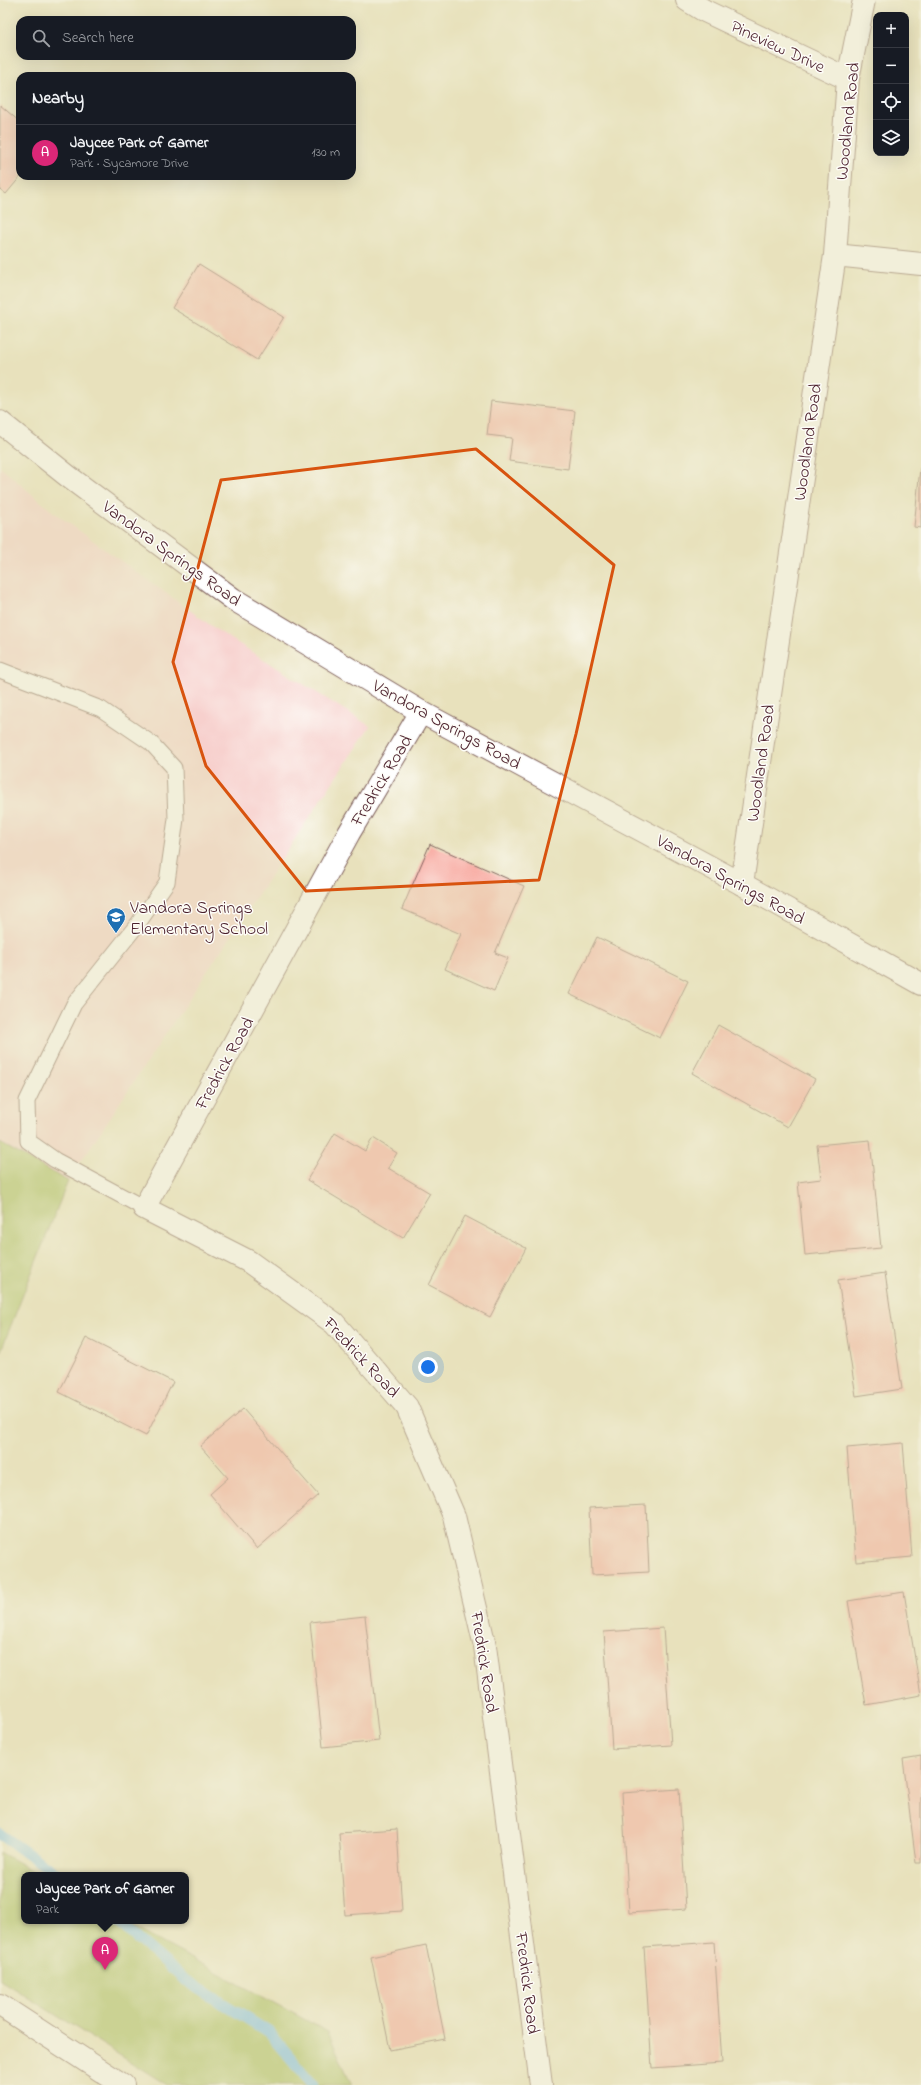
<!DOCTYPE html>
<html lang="en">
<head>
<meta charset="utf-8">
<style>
  body { margin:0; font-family:"Indie Flower",sans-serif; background:#20242c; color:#f1f3f6 }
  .controls { position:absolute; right:12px; top:12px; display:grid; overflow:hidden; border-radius:8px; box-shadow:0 4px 16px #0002 }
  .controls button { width:36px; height:36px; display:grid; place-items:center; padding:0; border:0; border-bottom:1px solid #363941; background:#171b24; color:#f1f3f6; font:20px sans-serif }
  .you { position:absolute; left:428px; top:1367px; width:14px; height:14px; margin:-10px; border:3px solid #fff; border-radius:50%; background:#1a73e8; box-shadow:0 0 0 6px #1a73e833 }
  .badge { display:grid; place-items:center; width:26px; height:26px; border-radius:50%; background:#db2777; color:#fff; font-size:13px; font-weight:700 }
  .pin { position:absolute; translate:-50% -33px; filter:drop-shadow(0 1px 2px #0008) }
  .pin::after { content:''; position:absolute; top:21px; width:14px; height:12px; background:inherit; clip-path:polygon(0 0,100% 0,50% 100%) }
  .popup { position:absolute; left:21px; top:1872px; width:168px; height:52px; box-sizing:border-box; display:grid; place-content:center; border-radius:8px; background:#171b24; filter:drop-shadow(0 1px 3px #0005); font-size:13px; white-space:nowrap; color:#9ea1a6 }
  .popup b { font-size:15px; color:#f1f3f6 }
  .popup::after { content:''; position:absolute; left:50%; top:100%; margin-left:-8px; border:8px solid transparent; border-top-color:#171b24 }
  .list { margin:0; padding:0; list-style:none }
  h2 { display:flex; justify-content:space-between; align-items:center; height:52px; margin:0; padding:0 16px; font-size:17px }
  h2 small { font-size:13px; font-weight:400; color:#9ea1a6 }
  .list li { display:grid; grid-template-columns:26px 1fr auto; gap:12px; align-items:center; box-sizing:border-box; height:56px; padding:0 16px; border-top:1px solid #363941 }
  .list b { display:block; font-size:15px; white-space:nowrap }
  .list p { margin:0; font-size:13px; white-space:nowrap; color:#9ea1a6 }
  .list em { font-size:13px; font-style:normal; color:#9ea1a6 }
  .icon { flex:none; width:22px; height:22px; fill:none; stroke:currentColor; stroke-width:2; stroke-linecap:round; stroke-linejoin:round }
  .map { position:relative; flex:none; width:921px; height:2085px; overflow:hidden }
  .search { position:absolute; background:#171b24; box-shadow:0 4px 16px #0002; left:16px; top:16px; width:340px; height:44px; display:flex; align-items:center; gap:10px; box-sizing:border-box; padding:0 14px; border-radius:12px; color:#9ea1a6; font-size:15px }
  .panel { position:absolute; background:#171b24; box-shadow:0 4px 16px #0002; left:16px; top:72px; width:340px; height:108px; border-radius:12px }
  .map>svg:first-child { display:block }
  .built { fill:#f7d0cd }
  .green { fill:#a9bf63; stroke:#7a6f47 }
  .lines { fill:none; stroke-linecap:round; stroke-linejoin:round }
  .stream { stroke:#7abff1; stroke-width:11 }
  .building { fill:#f8a9a0 }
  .lane-casing { stroke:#81635e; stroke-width:17 }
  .street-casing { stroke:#81635e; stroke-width:24 }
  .secondary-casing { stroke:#81635e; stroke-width:24 }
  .lane { stroke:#fff; stroke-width:15 }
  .street { stroke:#fff; stroke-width:22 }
  .secondary { stroke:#fff; stroke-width:22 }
  .marked { fill:none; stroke:#d8530f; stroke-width:3; stroke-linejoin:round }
  .labels { text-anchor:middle; stroke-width:3; stroke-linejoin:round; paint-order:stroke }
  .street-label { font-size:18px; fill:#4a1f2b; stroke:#fdfcf7 }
  .poi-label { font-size:18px; fill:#4a1f2b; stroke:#fdfcf7; text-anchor:start }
</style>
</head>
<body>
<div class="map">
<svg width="921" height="2085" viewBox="0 0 921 2085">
  <rect width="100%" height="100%" fill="#fdfcf7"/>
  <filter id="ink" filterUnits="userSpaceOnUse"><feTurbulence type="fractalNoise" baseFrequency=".025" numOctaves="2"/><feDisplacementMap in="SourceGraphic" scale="8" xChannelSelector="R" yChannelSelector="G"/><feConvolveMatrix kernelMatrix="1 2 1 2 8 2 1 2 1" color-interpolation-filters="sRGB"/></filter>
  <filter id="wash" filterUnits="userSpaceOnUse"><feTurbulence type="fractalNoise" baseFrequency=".012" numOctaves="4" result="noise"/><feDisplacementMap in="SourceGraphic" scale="16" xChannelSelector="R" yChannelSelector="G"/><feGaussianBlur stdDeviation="0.9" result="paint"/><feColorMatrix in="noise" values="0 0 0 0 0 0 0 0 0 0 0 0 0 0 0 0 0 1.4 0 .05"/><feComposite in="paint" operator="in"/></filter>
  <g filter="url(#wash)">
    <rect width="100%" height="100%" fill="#e8e1bc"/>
    <!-- built -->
    <path class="built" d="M0,467l52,44 165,119 153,96 -302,455 -68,-38z"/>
    <!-- green -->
    <path class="green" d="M0,1143l68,38 -68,172z
      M0,1852l40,23h-16v46h98l206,111 24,53h-185l-167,-105z"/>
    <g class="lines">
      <!-- stream -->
      <path class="stream" d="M0,1834l58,41
        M117,1921l67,58 86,54 43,52"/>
    </g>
    <g id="blocks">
      <!-- building -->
      <path class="building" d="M0,105l20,17 1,54 -15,18 -6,-5z
        M199,264l85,53 -27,43 -85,-52z
        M491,401l84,10 -7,58 -59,-8 3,-23 -25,-3z
        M920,468h1v60l-7,-1z
        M430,844l94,42 -29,67 13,5 -14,33 -49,-22 16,-35 -59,-25z
        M597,937l91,44 -28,57 -91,-44z
        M718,1025l97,54 -27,48 -96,-54z
        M335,1133l30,18 8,-13 24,15 -9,15 42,25 -27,45 -96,-58z
        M870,1140l11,108 -76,7 -7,-73 23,-3 -4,-34z
        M465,1216l61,32 -36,69 -61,-32z
        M885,1273l17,116 -46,7 -18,-116z
        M86,1338l87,44 -27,54 -87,-44z
        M243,1409l75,86 -61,54 -47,-55 18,-16 -28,-32z
        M903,1443l9,114 -56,5 -9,-114z
        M646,1505l3,67 -57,3 -3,-67z
        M904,1592l17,103 -55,10 -18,-104z
        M365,1616l14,125 -56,6 -13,-125z
        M663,1628l8,117 -59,4 -8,-117z
        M921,1756v107h-5l-13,-104z
        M679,1789l7,120 -57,4 -7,-120z
        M397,1829l5,82 -57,4 -6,-82z
        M714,1942l8,121 -70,5 -8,-121z
        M426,1945l19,94 -55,11 -19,-93z"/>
    </g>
  </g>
  <g filter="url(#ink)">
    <use href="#blocks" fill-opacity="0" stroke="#81635e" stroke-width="1"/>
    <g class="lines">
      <!-- lane casing -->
      <g class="lane-casing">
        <path id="lane" d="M0,670l101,39 50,34 23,25 2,51 -9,63 -30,43 -63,79 -47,97 1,40 27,19 89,48"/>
      </g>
      <!-- street casing -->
      <g class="street-casing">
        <path id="street" d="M687,0l18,11 143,68
          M835,255l86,9
          M421,712l-72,121 -205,375 104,53 86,62 73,84 47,109 31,130 56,439
          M742,884l93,-629 13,-176 16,-79
          M0,2005l123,80"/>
      </g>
      <!-- secondary casing -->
      <g class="secondary-casing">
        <path id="secondary" d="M0,422l69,55 164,122 188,113 321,172 179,100"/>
      </g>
      <!-- lane -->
      <use href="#lane" class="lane"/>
      <!-- street -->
      <use href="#street" class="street"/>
      <!-- secondary -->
      <use href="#secondary" class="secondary"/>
    </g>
  </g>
  <!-- marked area -->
  <path d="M0 0H921V2085H0ZM476,449l138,116 -38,169 -37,146 -233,11 -100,-125 -33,-104 48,-182z" fill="#e8e1bc" fill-opacity=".55" fill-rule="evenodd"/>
  <path class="marked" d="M476,449l138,116 -38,169 -37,146 -233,11 -100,-125 -33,-104 48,-182z"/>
  <!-- icons -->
  <defs>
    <g id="school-pin" transform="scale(1)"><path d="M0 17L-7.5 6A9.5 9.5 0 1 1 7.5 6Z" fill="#1f6fb2" stroke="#fdfcf7"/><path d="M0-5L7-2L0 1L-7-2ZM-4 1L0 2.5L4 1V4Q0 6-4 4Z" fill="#fff"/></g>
  </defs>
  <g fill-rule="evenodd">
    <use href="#school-pin" x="116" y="917"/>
  </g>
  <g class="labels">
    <!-- street labels -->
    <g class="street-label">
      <text transform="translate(778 46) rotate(25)" y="6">Pineview Drive</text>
      <text transform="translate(847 121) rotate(-84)" y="6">Woodland Road</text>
      <text transform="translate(807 442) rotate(-82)" y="6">Woodland Road</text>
      <text transform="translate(172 553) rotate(36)" y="6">Vandora Springs Road</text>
      <text transform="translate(447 724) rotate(29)" y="6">Vandora Springs Road</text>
      <text transform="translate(760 763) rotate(-82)" y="6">Woodland Road</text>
      <text transform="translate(381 780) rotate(-59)" y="6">Fredrick Road</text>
      <text transform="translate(731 879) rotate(29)" y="6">Vandora Springs Road</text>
      <text transform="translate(224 1063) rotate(-61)" y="6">Fredrick Road</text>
      <text transform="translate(362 1357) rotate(47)" y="6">Fredrick Road</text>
      <text transform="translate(485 1662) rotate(81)" y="6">Fredrick Road</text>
      <text transform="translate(528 1983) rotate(83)" y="6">Fredrick Road</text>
    </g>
    <!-- poi labels -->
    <g class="poi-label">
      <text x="130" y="913">Vandora Springs<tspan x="130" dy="21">Elementary School</tspan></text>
    </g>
  </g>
</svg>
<div class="controls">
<button>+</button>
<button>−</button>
<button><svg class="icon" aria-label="locate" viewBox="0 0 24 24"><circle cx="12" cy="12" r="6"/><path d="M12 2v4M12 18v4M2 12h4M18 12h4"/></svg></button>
<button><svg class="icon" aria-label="layers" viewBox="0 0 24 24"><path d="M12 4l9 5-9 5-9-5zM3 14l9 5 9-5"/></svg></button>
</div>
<div class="you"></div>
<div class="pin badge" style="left:105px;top:1970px">A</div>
<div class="popup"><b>Jaycee Park of Garner</b>Park</div>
<div class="search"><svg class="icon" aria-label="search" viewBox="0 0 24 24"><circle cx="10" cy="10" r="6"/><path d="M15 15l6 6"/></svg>Search here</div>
<section class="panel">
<h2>Nearby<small></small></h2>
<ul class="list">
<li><span class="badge">A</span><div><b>Jaycee Park of Garner</b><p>Park · Sycamore Drive</p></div><em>130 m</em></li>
</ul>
</section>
</div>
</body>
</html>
